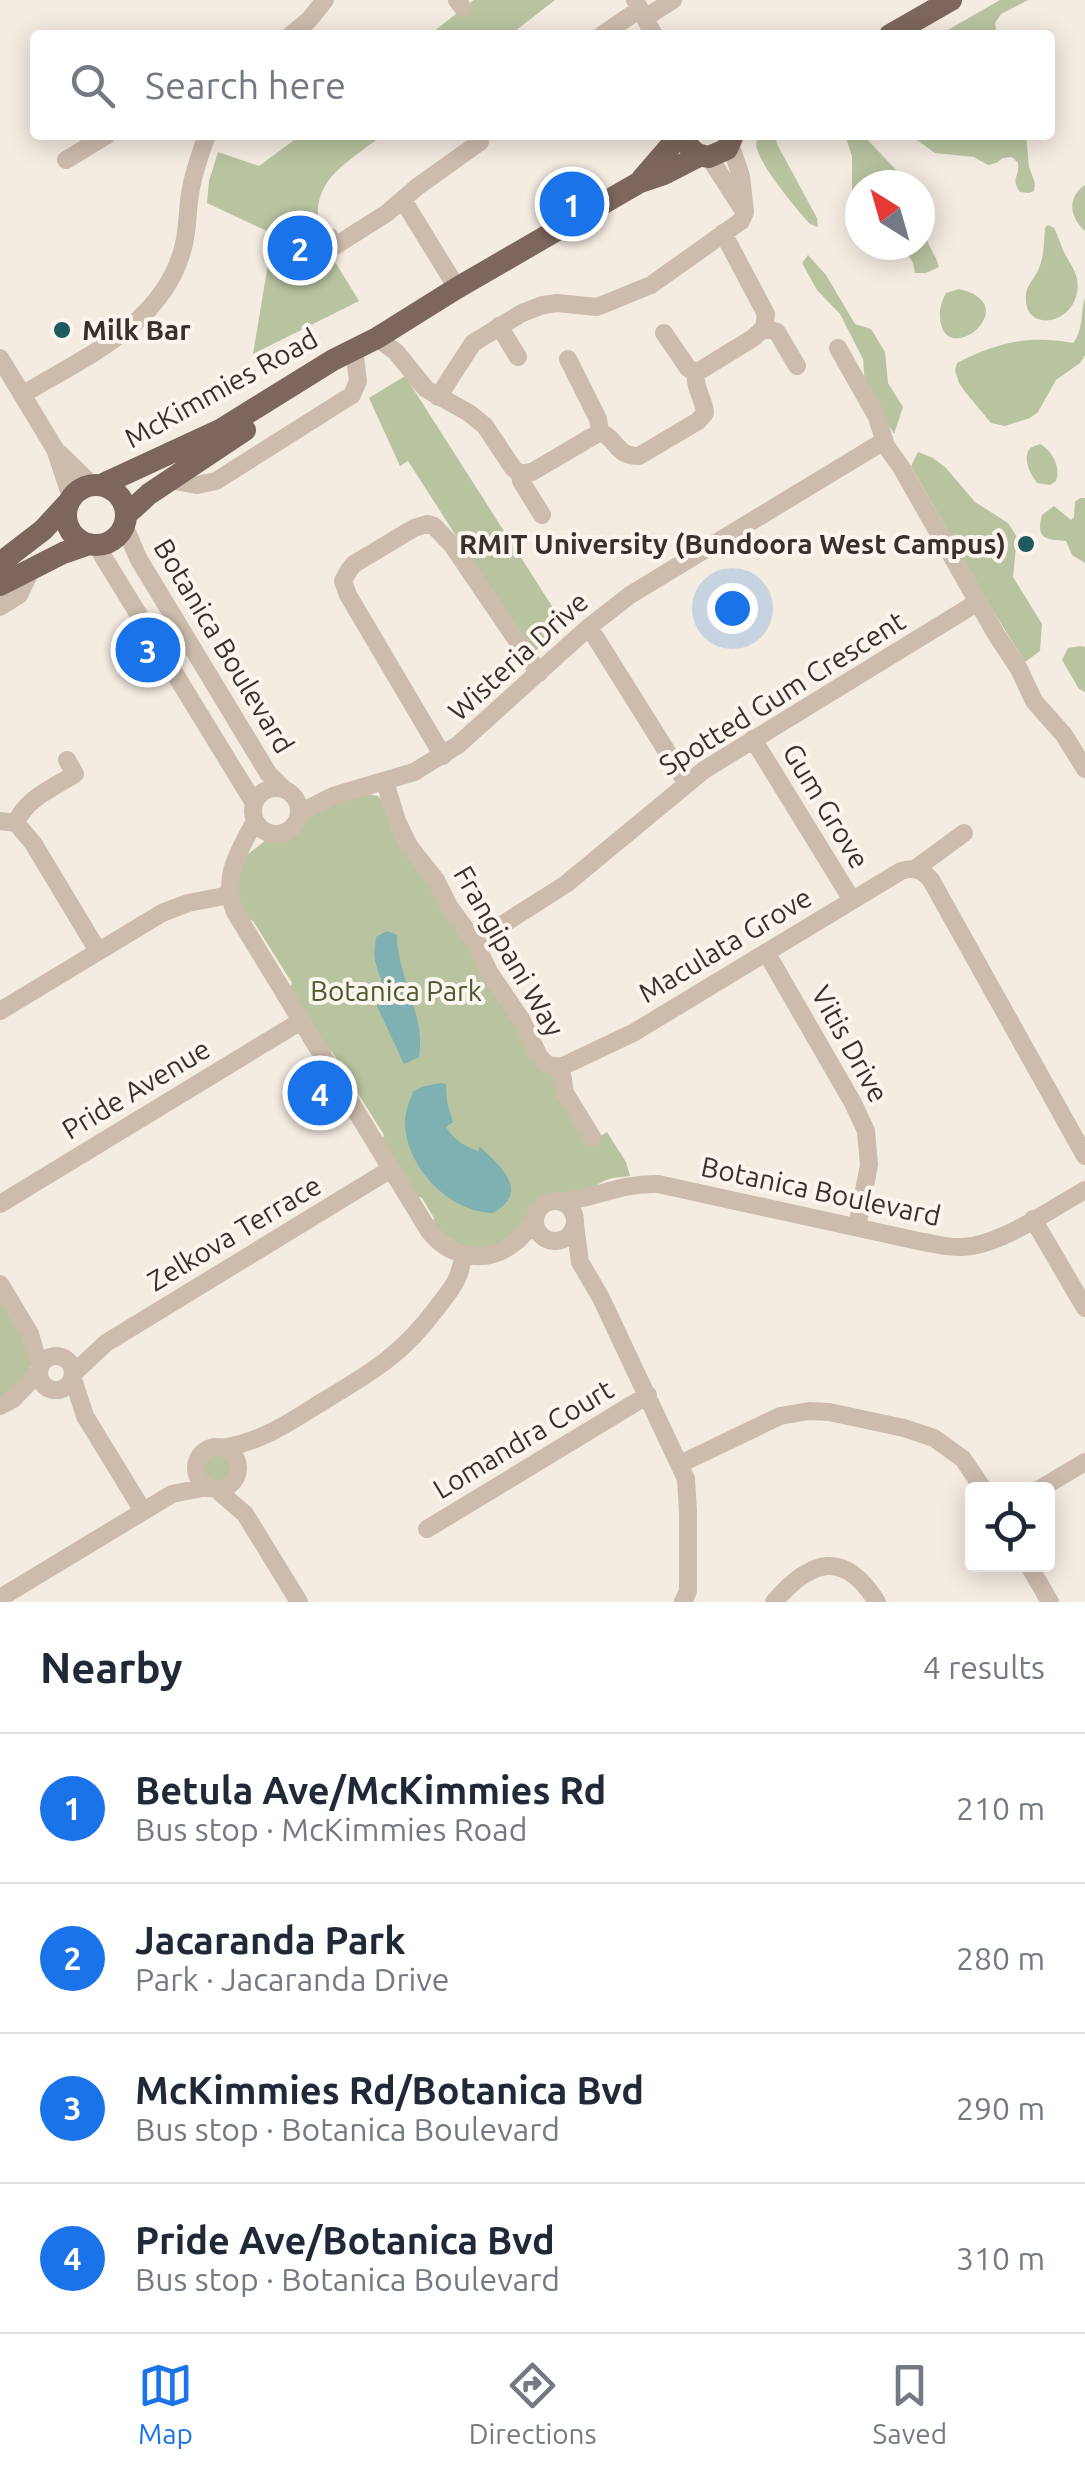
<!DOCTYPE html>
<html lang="en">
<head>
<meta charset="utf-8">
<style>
  body { margin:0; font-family:Ubuntu,sans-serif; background:#f2f2f3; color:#1f2937 }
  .controls { position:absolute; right:30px; bottom:30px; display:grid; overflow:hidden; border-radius:10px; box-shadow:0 5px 25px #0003 }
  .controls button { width:90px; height:90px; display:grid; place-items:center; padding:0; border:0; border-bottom:2px solid #e0e1e3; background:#fff; color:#1f2937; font:50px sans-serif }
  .compass { position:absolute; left:845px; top:170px; width:90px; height:90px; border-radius:50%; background:#fff; box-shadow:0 5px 25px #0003; rotate:323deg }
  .you { position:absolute; left:732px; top:608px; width:35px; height:35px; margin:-25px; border:8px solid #fff; border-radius:50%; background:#1a73e8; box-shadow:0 0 0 15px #1a73e833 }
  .badge { display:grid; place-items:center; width:65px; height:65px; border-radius:50%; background:#1a73e8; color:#fff; font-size:32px; font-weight:700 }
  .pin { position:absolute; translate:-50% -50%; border:5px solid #fff; box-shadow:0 2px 10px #0006 }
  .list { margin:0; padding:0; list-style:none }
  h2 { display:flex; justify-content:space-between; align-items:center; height:130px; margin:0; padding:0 40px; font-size:42px }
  h2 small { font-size:32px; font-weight:400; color:#747a83 }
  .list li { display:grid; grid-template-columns:65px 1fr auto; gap:30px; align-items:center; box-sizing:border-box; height:150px; padding:0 40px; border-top:2px solid #e0e1e3 }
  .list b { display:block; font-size:38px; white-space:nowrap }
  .list p { margin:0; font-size:32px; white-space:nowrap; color:#747a83 }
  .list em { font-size:32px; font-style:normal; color:#747a83 }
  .icon { flex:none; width:55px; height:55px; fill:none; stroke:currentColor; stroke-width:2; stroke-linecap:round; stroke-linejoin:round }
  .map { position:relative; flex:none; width:1085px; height:1602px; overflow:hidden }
  .search { position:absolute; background:#fff; box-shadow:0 5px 25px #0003; left:30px; right:30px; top:30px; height:110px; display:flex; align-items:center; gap:25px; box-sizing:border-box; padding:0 35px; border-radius:10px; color:#747a83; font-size:38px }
  .sheet { height:730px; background:#fff }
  nav { display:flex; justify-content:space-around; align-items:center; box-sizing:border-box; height:140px; border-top:2px solid #e0e1e3; background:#fff; font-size:28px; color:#747a83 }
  nav a { display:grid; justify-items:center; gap:5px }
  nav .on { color:#1a73e8 }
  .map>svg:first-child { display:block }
  .green { fill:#b8c4a0 }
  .water { fill:#7fb0b2 }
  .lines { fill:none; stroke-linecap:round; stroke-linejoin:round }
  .minor { stroke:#cdbbac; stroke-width:18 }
  .major { stroke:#7d675c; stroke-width:22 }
  .poi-dot { fill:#1f5a5e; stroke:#fbf5ee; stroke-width:4 }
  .labels { text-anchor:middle; stroke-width:8; stroke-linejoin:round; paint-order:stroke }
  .poi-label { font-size:28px; font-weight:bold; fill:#3b302b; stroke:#fbf5ee; text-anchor:start }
  .street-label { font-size:28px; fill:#3b302b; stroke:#fbf5ee }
  .park-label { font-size:28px; fill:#4a5a2e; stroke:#fbf5ee }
</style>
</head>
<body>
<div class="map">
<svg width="1085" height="1602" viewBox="0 0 1085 1602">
  <rect width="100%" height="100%" fill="#f4ebe1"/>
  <!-- green -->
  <path class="green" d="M474,0h81l-45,35h-81z
    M1000,0h28l-27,14 -6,9 2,12h-20l-5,-4 -8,4h-25z
    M301,135h82c-15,11 -31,22 -44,34 -47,43 -4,90 20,132l-106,53 20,-120 -66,-31 2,-22 9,-29 41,14z
    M764,135h16l-4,4 1,5 40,74 1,9 -8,-3c-11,-12 -61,-70 -53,-84 2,-3 5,-3 7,-5z
    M845,135h18l35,37 6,13h-44v52l-8,-9v-72z
    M910,135h116l3,32 6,16 -1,8 -5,2 -9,-1c-10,-14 0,-15 -2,-29l-6,-6 -9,1 -7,5 -8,2 -14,-8 -39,-4z
    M1085,185v46c-16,-14 -18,-34 0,-46z
    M920,222l6,6c-1,18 9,23 13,39l-13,6h-11l-2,-10 -11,-18h18z
    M1048,225l6,3c4,7 6,15 9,22 4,10 12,18 14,29 7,44 -54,58 -51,17 0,-11 10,-19 13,-28 5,-12 5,-27 6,-40z
    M808,255l18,20 29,49 16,5 14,23 3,31 15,24 -9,27 -29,-49 -2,-26 -23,-45 -23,-24 -15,-27z
    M959,289c66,15 -9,77 -18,35 -3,-11 0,-22 5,-31z
    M1085,298v57l-5,8 -24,17 -18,32 -8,6 -25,8 -14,-3 -25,-30 -7,-10 -4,-13 2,-7c40,-21 72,-28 116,-20 11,-13 7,-30 12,-45z
    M405,376l159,249 -32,29 -124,-193 -8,5 -31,-68z
    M1040,444c13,7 21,24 16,37l-6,4 -13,-2c-7,-10 -15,-24 -7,-35z
    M918,452l15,6 13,10 29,34 33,21 9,14 -4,40 29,47 -2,27 -15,11 -35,-56 -79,-140z
    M1080,498h5v65l-13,-8 -6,-14c-19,-2 -31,-1 -24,-26l12,-9 17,14 3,-3 1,-15z
    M1081,646l4,1v45l-6,-3 -17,-29 6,-12z
    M367,794l11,2 7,7 40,71 128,200 6,22 30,47 18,-11 19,30 4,14c-8,1 -16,1 -24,4 -9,4 -18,12 -28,15 -12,4 -27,-1 -38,7 -10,8 -15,23 -24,32 -28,25 -62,15 -83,-11l1,-5 -12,-20 -5,-2 -35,-57 2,-4 -52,-83 -5,-3 -37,-62 2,-4 -39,-62 -5,-2 -10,-21v-23l9,-20 19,-15 23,-6 23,-23z
    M0,1295c15,25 47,61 21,89 -5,6 -15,10 -21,14z
    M204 1468a13 13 0 1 1 26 0a13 13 0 1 1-26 0Z"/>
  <!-- water -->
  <path class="water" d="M387,931l10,4c0,42 29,79 22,122l-15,7 -27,-58c13,-18 3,-24 -1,-42 -3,-9 -1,-17 0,-27z
    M440,1083l6,1 1,18 6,20 -7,5c8,13 18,19 32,24l2,-4c22,20 50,45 13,66 -44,-1 -87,-46 -88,-90 0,-12 4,-21 8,-31l8,-5z"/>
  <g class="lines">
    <!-- minor -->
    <path class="minor" d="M457,0l5,7
      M635,0l19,35
      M645,18l28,-18
      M291,35l18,-15 16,-20
      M602,35l38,-26
      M730,144l11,32 4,36
      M709,157l33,51
      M66,160l41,-25
      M403,200l54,88
      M330,237l5,9 52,-33 30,-26 63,-45
      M499,326l19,31
      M764,328l13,4 20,34
      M664,333l24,35 8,5
      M377,338l19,14 30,37 43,24 16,13 28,42 7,6 12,-2 68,-40c18,7 15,24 39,24l59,-35 7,-8c-1,-14 -11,-25 -9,-40l57,-35 11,-10 2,-14 -43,-81
      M838,348l39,69 9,29 15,21 95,167 23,35 15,32 30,34 21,34
      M0,358l55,91 16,48
      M568,359l30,60 2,13
      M22,395c62,-38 141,-70 161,-147 5,-17 4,-36 7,-54 3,-20 10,-40 17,-59
      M438,397l35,-54 49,-30 21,-8 14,-2 40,4 54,-22 90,-64 4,-9
      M59,453l33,32
      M520,474l1,7 21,34
      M170,480l27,5 19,-4 136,-86 6,-14 -3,-24
      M124,525l14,33 130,215 17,17
      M96,545l158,258
      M0,607l19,-12 13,-27
      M589,627l97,155
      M753,739l99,161
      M443,756l-95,-161 -5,-14 6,-11 5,-6 60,-36 13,-4 7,2 18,19 87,128
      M385,782l12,39 12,25 27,34 13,26 26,36 14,30 32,47 18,37 8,9 14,2
      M253 811a23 23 0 1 1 46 0a23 23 0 1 1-46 0Z
      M299,813l34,-17 81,-24 44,-27 131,-118 41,-32 254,-154
      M0,821l16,2c9,-24 37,-35 59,-49l-8,-14
      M255,821c-16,30 -34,57 -20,91l194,319c21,27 58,34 85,12 9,-6 15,-16 21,-24
      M16,823l17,20 65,108
      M915,869l49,-36
      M475,942l91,-58 138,-114 274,-168
      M766,952l87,151 13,28 3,34 -12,62
      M0,1011l162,-98 26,-10 41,-8
      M561,1067l72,-34 268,-162c13,-4 21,-2 30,9l154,276
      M561,1067l4,26 27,44
      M535 1221a20 20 0 1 1 40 0a20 20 0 1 1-40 0Z
      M561,1202c36,-4 59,-19 97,-18l265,58c13,2 26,6 39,5 38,-1 89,-38 123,-57
      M0,1204l301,-183
      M1033,1219l52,89
      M575,1225l5,37 21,36 85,181 2,33v79l-5,11
      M0,1284l30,50 10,34
      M39 1373a17 17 0 1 1 34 0a17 17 0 1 1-34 0Z
      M74,1373l32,-30 285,-174
      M73,1379l12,37 58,95
      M0,1406l13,-7 26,-27
      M196 1468a21 21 0 1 1 42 0a21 21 0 1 1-42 0Z
      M223,1448c38,-6 67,-26 99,-46 48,-29 79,-46 114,-93 15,-20 25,-29 27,-55
      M680,1464l100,-48 29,-5 20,1 75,16 30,10 29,21 21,31
      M216,1489l29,25 54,88
      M1038,1490l47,-28
      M427,1529l221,-134
      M1028,1564l22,38
      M0,1598l172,-104 35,-7
      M774,1602c37,-43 70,-53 103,0"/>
    <!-- major -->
    <path class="major" d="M890,35l61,-35
      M684,135c3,13 12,21 25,22l18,-8 6,-14
      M642,179l38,-44
      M66 515a30 30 0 1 1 60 0a30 30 0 1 1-60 0Z
      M101,485l119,-55 113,-70 44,-22 80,-50 183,-106 24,-8 37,-19
      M126,515l23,-21 96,-64
      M0,563l43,-33 24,-26
      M0,585l63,-32 26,-9"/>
  </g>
  <!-- markers -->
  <g class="poi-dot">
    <circle cx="62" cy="330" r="10"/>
    <circle cx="1026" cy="544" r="10"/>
  </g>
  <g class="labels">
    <!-- poi labels -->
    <g class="poi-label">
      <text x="82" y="340">Milk Bar</text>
      <text x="1006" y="554" text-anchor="end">RMIT University (Bundoora West Campus)</text>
    </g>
    <!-- street labels -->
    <g class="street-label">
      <text transform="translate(221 388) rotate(-29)" y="10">McKimmies Road</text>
      <text transform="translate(224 646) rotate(59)" y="10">Botanica Boulevard</text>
      <text transform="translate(518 656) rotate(-42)" y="10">Wisteria Drive</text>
      <text transform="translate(782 693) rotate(-32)" y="10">Spotted Gum Crescent</text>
      <text transform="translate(826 806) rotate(59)" y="10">Gum Grove</text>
      <text transform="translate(725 945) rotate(-31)" y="10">Maculata Grove</text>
      <text transform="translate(509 951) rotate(60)" y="10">Frangipani Way</text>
      <text transform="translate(850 1044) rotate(61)" y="10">Vitis Drive</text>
      <text transform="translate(136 1089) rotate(-31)" y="10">Pride Avenue</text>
      <text transform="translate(821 1191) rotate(12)" y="10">Botanica Boulevard</text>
      <text transform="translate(234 1233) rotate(-31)" y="10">Zelkova Terrace</text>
      <text transform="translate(523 1439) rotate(-31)" y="10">Lomandra Court</text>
    </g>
    <!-- park labels -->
    <g class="park-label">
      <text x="396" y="1001">Botanica Park</text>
    </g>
  </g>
</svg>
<div class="controls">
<button><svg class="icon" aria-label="locate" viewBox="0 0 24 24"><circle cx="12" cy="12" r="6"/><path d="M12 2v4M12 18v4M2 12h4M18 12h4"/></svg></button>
</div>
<svg class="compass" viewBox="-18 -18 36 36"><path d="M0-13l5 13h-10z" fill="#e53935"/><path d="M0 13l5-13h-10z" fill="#747a83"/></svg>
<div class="you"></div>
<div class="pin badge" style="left:572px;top:204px">1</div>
<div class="pin badge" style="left:300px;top:248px">2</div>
<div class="pin badge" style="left:148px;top:650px">3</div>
<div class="pin badge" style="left:320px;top:1093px">4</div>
<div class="search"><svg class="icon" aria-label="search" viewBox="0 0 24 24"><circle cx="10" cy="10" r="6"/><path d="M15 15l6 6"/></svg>Search here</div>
</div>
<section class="sheet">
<h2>Nearby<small>4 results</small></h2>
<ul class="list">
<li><span class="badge">1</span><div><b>Betula Ave/McKimmies Rd</b><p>Bus stop · McKimmies Road</p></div><em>210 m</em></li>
<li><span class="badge">2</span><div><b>Jacaranda Park</b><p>Park · Jacaranda Drive</p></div><em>280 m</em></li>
<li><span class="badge">3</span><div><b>McKimmies Rd/Botanica Bvd</b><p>Bus stop · Botanica Boulevard</p></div><em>290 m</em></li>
<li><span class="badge">4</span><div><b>Pride Ave/Botanica Bvd</b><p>Bus stop · Botanica Boulevard</p></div><em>310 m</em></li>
</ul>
</section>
<nav>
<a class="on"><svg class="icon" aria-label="map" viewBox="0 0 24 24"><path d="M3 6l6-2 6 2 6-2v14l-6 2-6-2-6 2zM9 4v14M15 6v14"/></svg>Map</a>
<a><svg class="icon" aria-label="directions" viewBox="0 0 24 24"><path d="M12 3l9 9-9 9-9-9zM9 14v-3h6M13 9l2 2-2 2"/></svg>Directions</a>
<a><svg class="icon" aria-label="saved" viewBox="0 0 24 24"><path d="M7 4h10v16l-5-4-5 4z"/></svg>Saved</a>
</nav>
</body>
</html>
